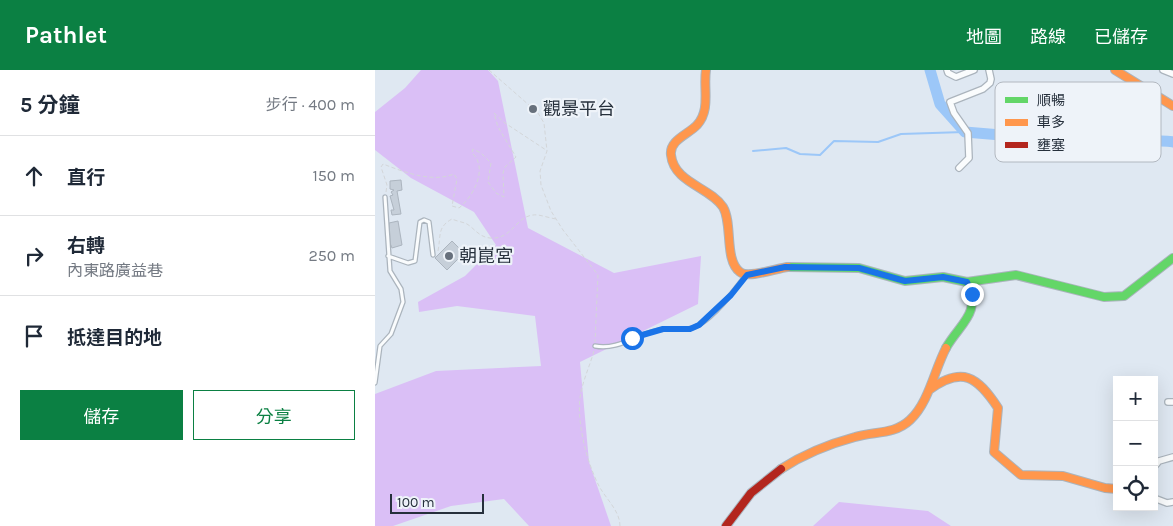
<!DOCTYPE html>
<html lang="zh-TW">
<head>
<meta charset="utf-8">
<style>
  body { margin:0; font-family:Karla,"Noto Sans TC",sans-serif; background:#f6f6f7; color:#1f2937 }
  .controls { position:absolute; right:15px; bottom:15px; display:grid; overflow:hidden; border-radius:0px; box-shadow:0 5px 20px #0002 }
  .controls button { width:45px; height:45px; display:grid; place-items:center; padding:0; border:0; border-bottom:1px solid #e0e1e3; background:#fff; color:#1f2937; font:25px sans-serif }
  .scale { position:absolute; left:15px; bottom:12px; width:94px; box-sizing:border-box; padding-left:5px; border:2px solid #26303c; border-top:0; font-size:14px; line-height:18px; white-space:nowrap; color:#26303c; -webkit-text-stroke:4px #eef3f9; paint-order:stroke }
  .stop { position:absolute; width:15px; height:15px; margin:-11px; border:4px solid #1a73e8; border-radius:50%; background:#fff }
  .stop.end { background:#1a73e8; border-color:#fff; box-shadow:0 1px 5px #0008 }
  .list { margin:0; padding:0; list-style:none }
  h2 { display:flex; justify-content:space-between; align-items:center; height:65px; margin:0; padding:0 20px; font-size:21px }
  h2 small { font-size:16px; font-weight:400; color:#747a83 }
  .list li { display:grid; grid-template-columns:32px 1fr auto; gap:15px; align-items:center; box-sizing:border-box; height:80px; padding:0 20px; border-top:1px solid #e0e1e3 }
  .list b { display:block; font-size:19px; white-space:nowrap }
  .list p { margin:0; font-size:16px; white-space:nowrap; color:#747a83 }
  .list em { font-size:16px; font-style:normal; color:#747a83 }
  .actions { display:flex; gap:10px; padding:15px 20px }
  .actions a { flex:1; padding:11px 0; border:1px solid #0b8043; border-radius:0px; text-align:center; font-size:18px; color:#0b8043 }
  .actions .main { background:#0b8043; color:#fff }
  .icon { flex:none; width:28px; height:28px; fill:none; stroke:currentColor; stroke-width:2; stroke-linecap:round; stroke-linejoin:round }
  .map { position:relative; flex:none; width:798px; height:456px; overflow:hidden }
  header { display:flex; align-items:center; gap:30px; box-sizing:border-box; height:70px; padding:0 25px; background:#0b8043; color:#fff }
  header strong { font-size:24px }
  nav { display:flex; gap:28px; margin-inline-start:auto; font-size:18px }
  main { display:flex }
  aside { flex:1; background:#fff }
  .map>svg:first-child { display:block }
  .forest { fill:#dabff6 }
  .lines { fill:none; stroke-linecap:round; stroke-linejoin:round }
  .stream { stroke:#9cc7f8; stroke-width:2 }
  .river { stroke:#9cc7f8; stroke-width:11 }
  .building { fill:#c6cfd9; stroke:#acb5bf }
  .lane-casing { stroke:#abb4bd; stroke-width:5.5 }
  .street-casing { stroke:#abb4bd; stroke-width:8 }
  .fast-casing { stroke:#abb4bd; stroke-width:10 }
  .slow-casing { stroke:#abb4bd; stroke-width:10 }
  .jam-casing { stroke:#abb4bd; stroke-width:10 }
  .path { stroke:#d3d6d9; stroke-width:1; stroke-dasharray:4 2.5; stroke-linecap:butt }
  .lane { stroke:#fafcfd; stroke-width:3 }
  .street { stroke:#fafcfd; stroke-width:5.5 }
  .fast { stroke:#63d668; stroke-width:8 }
  .slow { stroke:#ff974d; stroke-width:8 }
  .jam { stroke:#b3261e; stroke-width:8 }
  .route { stroke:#1a73e8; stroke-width:6 }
  .poi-dot { fill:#67707c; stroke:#eef3f9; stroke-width:2 }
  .labels { text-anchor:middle; stroke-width:4.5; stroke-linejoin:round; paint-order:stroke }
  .poi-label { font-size:18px; fill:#26303c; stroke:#eef3f9; text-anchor:start }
  .key { fill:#eef3f9; stroke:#b2b8c0; stroke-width:1 }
  .key-label { font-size:14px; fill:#26303c }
</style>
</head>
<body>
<header>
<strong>Pathlet</strong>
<nav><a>地圖</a><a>路線</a><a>已儲存</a></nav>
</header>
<main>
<aside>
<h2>5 分鐘<small>步行 · 400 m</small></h2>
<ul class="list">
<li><svg class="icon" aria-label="ahead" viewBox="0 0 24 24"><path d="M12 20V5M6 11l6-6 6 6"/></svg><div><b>直行</b></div><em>150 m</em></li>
<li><svg class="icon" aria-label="right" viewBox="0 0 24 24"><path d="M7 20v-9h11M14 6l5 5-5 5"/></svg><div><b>右轉</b><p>內東路廣益巷</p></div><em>250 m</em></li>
<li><svg class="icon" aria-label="arrive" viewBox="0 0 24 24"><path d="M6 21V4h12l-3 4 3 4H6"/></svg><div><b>抵達目的地</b></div></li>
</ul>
<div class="actions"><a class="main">儲存</a><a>分享</a></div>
</aside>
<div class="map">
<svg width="798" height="456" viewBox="0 0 798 456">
  <rect width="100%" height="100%" fill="#dfe8f2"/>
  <!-- forest -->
  <path class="forest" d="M46,0h67l10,11 30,147 86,45 87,-17 -3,48 -118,58 9,100 22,64h-82l-25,-27 -53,7 -58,20h-18v-132l61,-23 105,-5 -6,-50 -78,-10 -38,6 -1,-10 47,-26 31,-31 -22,-33 -63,-34 -36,-28v-38l30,-24z
    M464,432l89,9 23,15h-138z"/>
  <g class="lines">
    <!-- stream -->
    <path class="stream" d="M378,81l33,-3 14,6 20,1 14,-14 44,1 23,-8 63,-2"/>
    <!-- river -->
    <path class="river" d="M555,0l10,34 25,28 48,4 16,-19c47,-6 78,12 121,23 7,2 15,0 23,2"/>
  </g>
  <!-- building -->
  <path class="building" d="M26,110l1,10 -5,1 4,23 -9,1 -1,-5h3l-4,-14 3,-1 -2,-3 3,-2 -4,-1v-8z
    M23,151l4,24 -10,3 -2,-5 -1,-20z
    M77,171l12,12 -17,17 -12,-12z"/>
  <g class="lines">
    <!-- lane casing -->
    <g class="lane-casing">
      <path id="lane" d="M13,186l20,7 7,-2 5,-39 4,-2 5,2 4,33
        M220,276c25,5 45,-15 70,-17 11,-1 23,3 34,-4 18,-11 34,-33 47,-50
        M0,313l5,-37 11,-12 12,-32 -2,-13 -11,-18 -5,-74"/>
    </g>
    <!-- street casing -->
    <g class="street-casing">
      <path id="street" d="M572,0l1,3 8,4 18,-7
        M788,0l10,4
        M584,98l10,-10 -1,-25 -14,-20 -4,-11 33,-13 7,-6 1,-4 -2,-9
        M793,332h5
        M779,397l5,-6 14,-4
        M779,428l13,5 6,-1"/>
    </g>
    <!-- fast casing -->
    <g class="fast-casing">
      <path id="fast" d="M413,197l71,1 46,13 38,-4 24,5c15,32 -7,41 -21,66
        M592,212l49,-7 88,22 20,-1 49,-38"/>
    </g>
    <!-- slow casing -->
    <g class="slow-casing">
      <path id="slow" d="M331,0c-3,18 5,40 -9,55 -8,9 -28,15 -26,30 3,28 39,32 52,52 10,17 1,53 17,65 8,7 37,-4 48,-5
        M740,0l58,36
        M554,320c33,-24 48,-14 69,18l-4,44 27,23 42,1 42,12 12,1
        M406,399c23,-15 48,-25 74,-32 19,-6 39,-2 55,-17 19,-18 24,-49 36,-72"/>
    </g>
    <!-- jam casing -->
    <g class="jam-casing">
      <path id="jam" d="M351,456l25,-33 30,-24"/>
    </g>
    <!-- path -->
    <path class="path" d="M114,0l49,43 6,10 3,28 -7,20 1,14 10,26 12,19 35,45 -3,67
      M11,122l1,-7 -6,-18 2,-3c21,8 49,19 71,10l3,5 -5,27 7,2c14,-11 30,-40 13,-55l1,-4 8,4 10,10 -3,19 8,11 8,4 -1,-24 2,-6 11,-10 -18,-30 -4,-14 11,10 41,27
      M63,181c3,-15 -1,-24 14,-32 4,2 11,3 15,5 8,5 12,13 23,14 22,2 25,-21 43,-23 6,-1 16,3 23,4
      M219,281c-4,14 -10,27 -13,41 -6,26 6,71 18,94 7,13 21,25 21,40"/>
    <!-- lane -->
    <use href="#lane" class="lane"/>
    <!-- street -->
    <use href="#street" class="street"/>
    <!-- fast -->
    <use href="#fast" class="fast"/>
    <!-- slow -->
    <use href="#slow" class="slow"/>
    <!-- jam -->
    <use href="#jam" class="jam"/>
  </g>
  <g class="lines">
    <!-- route -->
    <path class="route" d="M257,268l31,-9h27l9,-4 32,-30 16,-20 38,-8 74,1 46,13 38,-4 24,5 5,12"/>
  </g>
  <!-- markers -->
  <g class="poi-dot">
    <circle cx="158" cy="39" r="5"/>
    <circle cx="74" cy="186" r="5"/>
  </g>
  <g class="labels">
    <!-- poi labels -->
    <g class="poi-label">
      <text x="168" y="45">觀景平台</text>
      <text x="84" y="192">朝崑宮</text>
    </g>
  </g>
  <!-- legend -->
  <rect x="620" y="12" width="166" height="80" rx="8" class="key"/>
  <rect x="630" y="27" width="23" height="6" fill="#63d668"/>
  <rect x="630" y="49" width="23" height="7" fill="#ff974d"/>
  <rect x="630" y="72" width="23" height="6" fill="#b3261e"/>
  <g class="key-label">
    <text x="662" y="35">順暢</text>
    <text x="662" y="57">車多</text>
    <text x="662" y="80">壅塞</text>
  </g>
</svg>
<div class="controls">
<button>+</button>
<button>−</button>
<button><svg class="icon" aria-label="locate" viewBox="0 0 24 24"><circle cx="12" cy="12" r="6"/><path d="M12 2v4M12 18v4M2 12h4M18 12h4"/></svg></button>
</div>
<div class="scale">100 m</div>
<div class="stop" style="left:257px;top:268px"></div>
<div class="stop end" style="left:597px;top:224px"></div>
</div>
</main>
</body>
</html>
